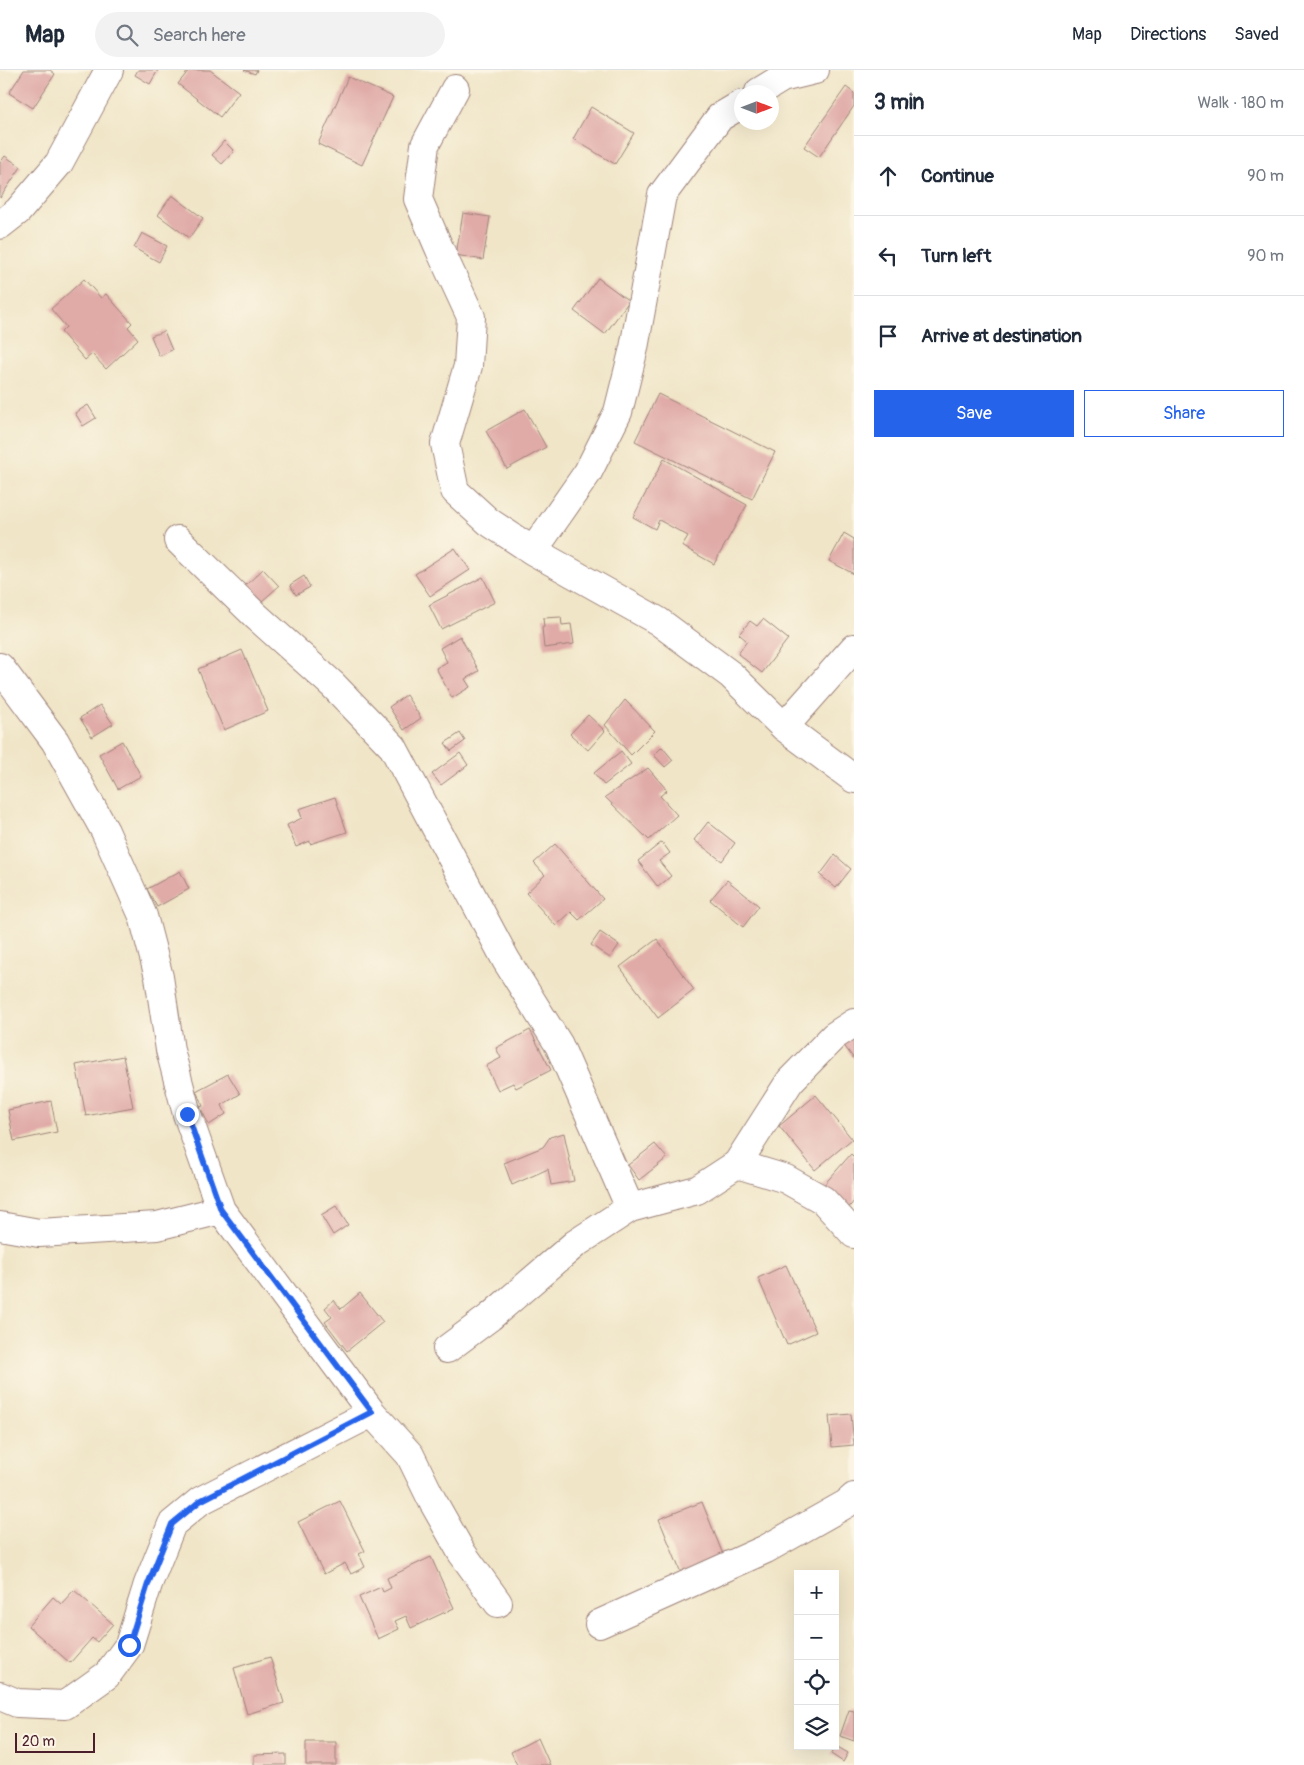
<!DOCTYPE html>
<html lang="en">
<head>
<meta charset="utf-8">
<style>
  body { margin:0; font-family:Pangolin,sans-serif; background:#f2f2f3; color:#1f2937 }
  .controls { position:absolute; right:15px; bottom:15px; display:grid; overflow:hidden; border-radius:0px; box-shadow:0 5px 20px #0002 }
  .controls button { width:45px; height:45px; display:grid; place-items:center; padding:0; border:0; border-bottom:1px solid #e0e1e3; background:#fff; color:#1f2937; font:25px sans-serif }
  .compass { position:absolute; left:734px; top:15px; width:45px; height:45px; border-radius:50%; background:#fff; box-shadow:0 5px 20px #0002; rotate:90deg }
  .scale { position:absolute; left:15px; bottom:12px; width:80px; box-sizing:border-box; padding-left:5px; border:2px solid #4a1f2b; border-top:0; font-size:14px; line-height:18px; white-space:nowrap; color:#4a1f2b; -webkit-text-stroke:4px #fcf5e5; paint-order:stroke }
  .stop { position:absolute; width:15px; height:15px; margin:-11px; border:4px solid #2563eb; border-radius:50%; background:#fff }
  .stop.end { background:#2563eb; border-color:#fff; box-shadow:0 1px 5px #0008 }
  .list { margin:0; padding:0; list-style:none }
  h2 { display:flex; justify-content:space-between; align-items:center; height:65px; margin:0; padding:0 20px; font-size:21px }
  h2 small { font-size:16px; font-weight:400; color:#747a83 }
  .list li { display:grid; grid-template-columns:32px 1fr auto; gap:15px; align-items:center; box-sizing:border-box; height:80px; padding:0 20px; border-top:1px solid #e0e1e3 }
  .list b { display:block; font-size:19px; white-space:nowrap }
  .list em { font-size:16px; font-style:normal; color:#747a83 }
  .actions { display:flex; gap:10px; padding:15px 20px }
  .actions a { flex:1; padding:11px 0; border:1px solid #2563eb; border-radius:0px; text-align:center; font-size:18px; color:#2563eb }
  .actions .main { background:#2563eb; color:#fff }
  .icon { flex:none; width:28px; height:28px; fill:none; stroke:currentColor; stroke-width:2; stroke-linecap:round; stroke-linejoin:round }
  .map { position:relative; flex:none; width:854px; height:1695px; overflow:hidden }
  header { display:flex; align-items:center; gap:30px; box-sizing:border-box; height:70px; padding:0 25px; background:#fff; border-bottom:1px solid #e0e1e3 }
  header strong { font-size:24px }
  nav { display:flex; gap:28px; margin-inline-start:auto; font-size:18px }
  .search { width:350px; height:45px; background:#f2f2f3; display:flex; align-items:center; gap:12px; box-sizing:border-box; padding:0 18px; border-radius:28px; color:#747a83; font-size:19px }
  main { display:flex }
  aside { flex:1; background:#fff }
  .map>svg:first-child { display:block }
  .building { fill:#e0aaa7 }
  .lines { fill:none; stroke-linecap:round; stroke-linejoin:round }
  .street-casing { stroke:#9d8279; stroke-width:30 }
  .street { stroke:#fff; stroke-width:28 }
  .route { stroke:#2563eb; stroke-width:6 }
</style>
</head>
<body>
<header>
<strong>Map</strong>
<div class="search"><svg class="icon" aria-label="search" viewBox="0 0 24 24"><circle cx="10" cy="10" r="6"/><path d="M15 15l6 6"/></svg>Search here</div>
<nav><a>Map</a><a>Directions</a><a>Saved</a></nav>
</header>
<main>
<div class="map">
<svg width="854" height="1695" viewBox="0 0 854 1695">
  <rect width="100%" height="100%" fill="#fcf5e5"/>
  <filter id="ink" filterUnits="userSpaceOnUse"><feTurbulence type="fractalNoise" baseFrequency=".02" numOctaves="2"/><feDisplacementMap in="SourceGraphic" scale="10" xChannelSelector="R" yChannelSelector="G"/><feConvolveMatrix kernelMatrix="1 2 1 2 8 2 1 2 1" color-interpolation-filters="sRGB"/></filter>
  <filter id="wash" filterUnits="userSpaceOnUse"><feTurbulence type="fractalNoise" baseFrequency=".0096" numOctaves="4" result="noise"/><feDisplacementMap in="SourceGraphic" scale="20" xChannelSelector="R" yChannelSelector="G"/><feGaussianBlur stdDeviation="1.12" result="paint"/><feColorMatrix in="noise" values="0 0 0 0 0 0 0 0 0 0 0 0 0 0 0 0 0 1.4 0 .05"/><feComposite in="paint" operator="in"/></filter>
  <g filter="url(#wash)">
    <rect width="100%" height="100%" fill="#f0e5c7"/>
    <g id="blocks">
      <!-- building -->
      <path class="building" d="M24,0h26l5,4 -22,34 -24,-15z
        M138,0h20l-8,14 -15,-9z
        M189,0h21l29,22 -19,25 -42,-33z
        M244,0h13l-2,4z
        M348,7l45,20 -31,68 -44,-21z
        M846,17l8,6v13l-35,51 -15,-10z
        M591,37l43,26 -19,31 -42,-25z
        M224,71l10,10 -12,13 -10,-9z
        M5,86l16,11 -21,31v-35z
        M172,125l31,23 -14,20 -31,-23z
        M463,143l27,4 -7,43 -27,-5z
        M142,163l25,13 -8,16 -25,-14z
        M598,208l31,23 -24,33 -31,-23z
        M84,209l17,19 5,-4 26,29 -4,4 10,12 -32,30 -14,-15 -7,6 -24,-28 5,-5 -15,-18z
        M164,261l8,19 -13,6 -8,-20z
        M658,324l117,58 -23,47 -117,-58z
        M88,335l8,13 -13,8 -8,-13z
        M525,339l21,38 -39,22 -21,-38z
        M664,389l83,46 -33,59 -32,-18 6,-10 -29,-16 -4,9 -22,-12z
        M844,463l10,6v35l-25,-13z
        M455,478l15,22 -40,26 -15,-22z
        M263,499l16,17 -18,16 -16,-16z
        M304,506l6,11 -14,8 -6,-10z
        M483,507l12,25 -54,27 -12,-24z
        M561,547l1,8 9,-1 3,20 -30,4 -2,-20 2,-1 -1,-9z
        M763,549l25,20 -26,34 -24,-19 9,-13 -8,-7 11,-13 7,5z
        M460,566l19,35 -14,8 5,8 -18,11 -16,-30 11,-6 -7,-14z
        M242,580l26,61 -44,19 -26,-61z
        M406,625l15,23 -17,12 -15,-23z
        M625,630l30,31 -24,24 -26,-30z
        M100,635l13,19 -21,13 -12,-19z
        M588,645l17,16 -17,19 -18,-16z
        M460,663l5,8 -14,10 -6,-8z
        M122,671l19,35 -23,13 -19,-35z
        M662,677l11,13 -8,7 -11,-12z
        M621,681l10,13 -27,21 -10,-12z
        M460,683l8,12 -27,20 -9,-11z
        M648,698l19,22 -7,6 17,19 -28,25 -44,-43z
        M335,727l12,35 -37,12v-3l-14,6 -9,-22 15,-7 -3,-9z
        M708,752l27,21 -13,18 -28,-21z
        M662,772l8,11 -11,8 12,15 -13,11 -20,-26z
        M555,774l48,55 -24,21 -8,-8 -15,14 -30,-33 19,-18 -11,-12z
        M835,785l16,14 -15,19 -16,-13z
        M180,801l9,18 -32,18 -10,-18z
        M727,810l32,26 -16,21 -33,-27z
        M600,862l19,13 -9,13 -19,-13z
        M657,869l37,51 -36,28 -38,-51z
        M530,960l21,40 -35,18 -3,-5 -15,7 -12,-24 15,-8 -5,-10z
        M854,966v23l-11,-15z
        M123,986l10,51 -47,9 -10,-51z
        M228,1004l12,20 -18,11 4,9 -17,11 -9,-18 3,-1 -7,-15z
        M816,1025l36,44 -37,31 -36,-44z
        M51,1031l6,31 -43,9 -6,-31z
        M564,1063l10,48 -23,4 -3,-16 -36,16 -8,-22 39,-16 7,-10z
        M655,1074l12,14 -28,22 -11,-15z
        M851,1084l3,3v44l-7,9 -25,-23z
        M336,1136l12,19 -15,10 -12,-20z
        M786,1195l30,67 -29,13 -29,-67z
        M360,1223l23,29 -36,29 -22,-29 7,-5 -7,-9 9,-8 7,9z
        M851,1344l3,31 -22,2 -3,-31z
        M340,1431l25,50 -6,3 6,13 -14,7 -6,-11 -21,11 -26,-52z
        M702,1432l22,55 -43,16 -22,-54z
        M431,1487l23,51 -43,20 -5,-12 -11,5 4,8 -21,10 -19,-42 22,-10 2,5 8,-4 -4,-10z
        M74,1520l39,34 -16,18 -5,-4 -22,25 -42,-37 25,-29 8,7z
        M270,1587l14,46 -37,11 -13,-46z
        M849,1640l5,1v30l-14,-5z
        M538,1668l12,27h-33l-6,-13z
        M306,1672h30v23h-30z
        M836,1676l12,7 -5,9 -12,-8z
        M286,1684v11h-32v-10z"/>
    </g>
  </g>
  <g filter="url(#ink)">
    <use href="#blocks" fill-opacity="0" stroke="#9d8279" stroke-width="1"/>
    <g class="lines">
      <!-- street casing -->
      <g class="street-casing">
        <path id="street" d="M455,19l-30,56 -7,54 22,51 31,67 -3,49 -23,78 10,47 34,31 44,29 125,70 73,54 53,52 70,52
          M759,22l23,-14 33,-8
          M0,155l18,-14 41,-48 50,-93
          M178,470l78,76 77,69 60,62 113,213 53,85 71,163
          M533,481l55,-79 30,-60 16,-64 28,-153 58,-78 22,-13
          M0,597l55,74 50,90 38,85 16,61 11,73 17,64 34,96 151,203 38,42 22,45 30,53 36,50
          M784,657l70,-79
          M737,1094l49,15 37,21 31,34
          M0,1156l39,7 118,-7 64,-16
          M447,1279l43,-32 85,-73 55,-36 67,-18 40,-26 53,-83 44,-45 20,-13
          M599,1554l167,-75 80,-45 8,-7
          M0,1626l17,7 48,2 42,-30 22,-30 19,-61 24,-60 28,-23 172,-88"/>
      </g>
      <!-- street -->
      <use href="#street" class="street"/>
    </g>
  </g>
  <g class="lines" filter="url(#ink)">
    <!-- route -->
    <path class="route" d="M129,1575l19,-61 24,-60 28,-23 172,-89 -151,-202 -34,-96"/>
  </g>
</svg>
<div class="controls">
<button>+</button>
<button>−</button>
<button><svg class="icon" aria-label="locate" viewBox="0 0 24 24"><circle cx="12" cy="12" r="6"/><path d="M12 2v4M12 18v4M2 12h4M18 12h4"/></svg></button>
<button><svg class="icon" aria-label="layers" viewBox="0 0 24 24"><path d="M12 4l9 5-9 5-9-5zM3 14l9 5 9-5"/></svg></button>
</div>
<svg class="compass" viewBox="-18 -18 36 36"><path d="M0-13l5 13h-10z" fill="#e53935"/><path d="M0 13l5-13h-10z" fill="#747a83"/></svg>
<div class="scale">20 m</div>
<div class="stop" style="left:129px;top:1575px"></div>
<div class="stop end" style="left:187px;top:1044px"></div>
</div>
<aside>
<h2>3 min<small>Walk · 180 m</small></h2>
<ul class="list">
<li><svg class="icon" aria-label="ahead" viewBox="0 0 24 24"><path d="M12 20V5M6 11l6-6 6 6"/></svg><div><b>Continue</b></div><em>90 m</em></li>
<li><svg class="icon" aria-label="left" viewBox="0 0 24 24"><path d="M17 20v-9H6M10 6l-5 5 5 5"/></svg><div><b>Turn left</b></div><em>90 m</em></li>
<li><svg class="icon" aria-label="arrive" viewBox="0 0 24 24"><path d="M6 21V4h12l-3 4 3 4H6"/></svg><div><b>Arrive at destination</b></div></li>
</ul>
<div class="actions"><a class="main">Save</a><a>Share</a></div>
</aside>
</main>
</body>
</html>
